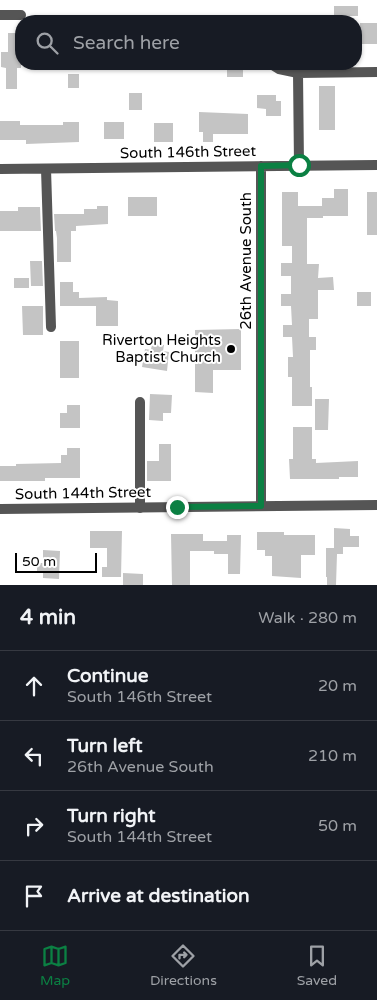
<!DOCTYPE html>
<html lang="en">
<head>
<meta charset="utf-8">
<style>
  body { margin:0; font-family:"Varela Round",sans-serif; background:#20242c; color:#f1f3f6 }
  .scale { position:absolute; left:15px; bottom:12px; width:82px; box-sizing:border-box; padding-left:5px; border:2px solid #000; border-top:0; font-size:14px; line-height:18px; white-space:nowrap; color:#000; -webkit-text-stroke:4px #fff; paint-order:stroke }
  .stop { position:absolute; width:15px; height:15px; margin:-11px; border:4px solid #0b8043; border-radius:50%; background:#fff }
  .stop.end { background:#0b8043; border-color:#fff; box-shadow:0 1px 5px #0008 }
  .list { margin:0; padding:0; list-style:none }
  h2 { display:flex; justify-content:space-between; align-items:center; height:65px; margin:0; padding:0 20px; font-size:21px }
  h2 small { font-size:16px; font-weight:400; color:#9ea1a6 }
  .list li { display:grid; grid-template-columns:32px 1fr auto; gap:15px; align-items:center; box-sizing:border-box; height:70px; padding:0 20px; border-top:1px solid #363941 }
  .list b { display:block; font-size:19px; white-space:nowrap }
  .list p { margin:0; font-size:16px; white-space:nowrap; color:#9ea1a6 }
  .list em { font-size:16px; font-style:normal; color:#9ea1a6 }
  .icon { flex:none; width:28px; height:28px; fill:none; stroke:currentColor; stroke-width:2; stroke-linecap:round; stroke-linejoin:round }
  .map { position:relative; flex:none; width:377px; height:585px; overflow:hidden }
  .search { position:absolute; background:#171b24; box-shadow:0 1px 4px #0004; left:15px; right:15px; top:15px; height:55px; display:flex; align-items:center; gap:12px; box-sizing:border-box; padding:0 18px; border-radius:20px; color:#9ea1a6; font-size:19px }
  .sheet { height:345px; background:#171b24 }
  nav { display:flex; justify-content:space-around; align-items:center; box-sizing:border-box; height:70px; border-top:1px solid #363941; background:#171b24; font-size:14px; color:#9ea1a6 }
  nav a { display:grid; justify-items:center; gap:2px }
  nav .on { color:#0b8043 }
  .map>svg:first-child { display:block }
  .building { fill:#c4c4c4 }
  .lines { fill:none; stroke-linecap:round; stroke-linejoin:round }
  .minor { stroke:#555; stroke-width:10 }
  .tertiary { stroke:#555; stroke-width:10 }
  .route { stroke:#0b8043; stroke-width:6 }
  .poi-dot { fill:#000; stroke:#fff; stroke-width:2 }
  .labels { text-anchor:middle; stroke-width:4; stroke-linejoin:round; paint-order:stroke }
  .street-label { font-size:15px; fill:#000; stroke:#fff }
  .poi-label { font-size:15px; fill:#000; stroke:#fff; text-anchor:end }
</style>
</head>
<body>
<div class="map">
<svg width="377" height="585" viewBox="0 0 377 585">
  <rect width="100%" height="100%" fill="#fff"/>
  <!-- building -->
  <path class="building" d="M334,6h24v10h-24z
    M360,23h17v21h-17z
    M8,33h13v35h-4v21h-11v-21l-5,-1v-15h7z
    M227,64h16v13h-16z
    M68,74h11v14h-11z
    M319,86h16v44h-16z
    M129,93h13v17h-13z
    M257,95h19v6h5v15h-15v-7l-9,-1z
    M199,112l49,2v20h-35v8h-10v-10h-4z
    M0,121h20v4h43v-3h16v20l-53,2v-4h-26z
    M104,122h20v17h-20z
    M154,123h19v19h-19z
    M334,189h14v27h-25v2h-16v46h12l-1,14 15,-1 1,13h-16v29h-9v18h7v13h-6v37h2v19h-20v-29h-4v-20h5l-1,-20h-9v-12h9l-1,-19h-10v-12h10v-18h-10v-13h11v-17h-10v-54h16v14h24v-8h12z
    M367,192h10v43h-10z
    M128,197h29v19h-29z
    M97,206h11v18l-32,2v5h-5v31h-14v-24l-1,-7h-1l-1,-17h30v-5h13z
    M18,207h22l1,24h-41v-20h18z
    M30,261h12l1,25h-12z
    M14,278h15v10h-15z
    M60,282h13v10h6v6l28,-1v3l11,1v25h-22v-20h-36z
    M357,292h14v14h-14z
    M22,306h21v29h-20z
    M241,329v41h-28v23l-18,-1v-62z
    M60,341h19v37h-19z
    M152,343l12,2 -1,6 6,1 -2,19 -25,-4 3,-18 6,1z
    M150,394l22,1 -1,18h-8v8l-14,-1z
    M315,399h14l-1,31h-13z
    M67,405h13v23h-20v-15h7z
    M293,427h19v32h4v4l42,-2v16h-19v2h-49l-1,-20h4z
    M159,444h12v37h-24v-20h12z
    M67,448h13v30h-35v3h-45v-15h16v-2l45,-1v-8h6z
    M334,528l16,1v7h9v11h-16v7h-6l-1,31h-9v-8h-1v-29h8z
    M90,531h32l-1,46h-19v-10h5v-19h-17z
    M257,532h27v3h31v20h-14v23l-29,-2v-20h-7v-6h-8z
    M171,534h32v7h24v-6h14l-1,39h-12v-20h-14v-3h-24v34h-18z
    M43,550l17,1 -1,28 -16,-1v-5h-6v-10h6z
    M123,573l20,1v11h-20z"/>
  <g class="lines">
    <!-- minor -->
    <path class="minor" d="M0,15h21
      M271,64l8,5 19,4 1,92
      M298,73l79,-1
      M261,166v340
      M0,169l377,-4
      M46,169l5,158
      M140,402v106"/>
    <!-- tertiary -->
    <path class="tertiary" d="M0,509l377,-4"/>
  </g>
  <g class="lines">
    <!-- route -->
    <path class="route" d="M177,507l84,-1v-340l38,-1"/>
  </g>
  <!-- markers -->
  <circle class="poi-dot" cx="231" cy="349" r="5"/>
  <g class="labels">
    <!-- street labels -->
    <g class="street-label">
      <text transform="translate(188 152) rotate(-1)" y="5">South 146th Street</text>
      <text transform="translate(246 261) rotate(-90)" y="5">26th Avenue South</text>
      <text transform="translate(83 493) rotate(-1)" y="5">South 144th Street</text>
    </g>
    <!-- poi labels -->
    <g class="poi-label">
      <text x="221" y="345">Riverton Heights<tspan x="221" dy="17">Baptist Church</tspan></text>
    </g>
  </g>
</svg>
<div class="scale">50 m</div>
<div class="stop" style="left:299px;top:165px"></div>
<div class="stop end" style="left:177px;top:507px"></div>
<div class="search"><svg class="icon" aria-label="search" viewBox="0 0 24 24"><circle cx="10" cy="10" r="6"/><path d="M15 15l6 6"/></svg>Search here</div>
</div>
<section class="sheet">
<h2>4 min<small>Walk · 280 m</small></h2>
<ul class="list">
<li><svg class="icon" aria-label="ahead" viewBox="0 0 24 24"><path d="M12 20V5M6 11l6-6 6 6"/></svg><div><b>Continue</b><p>South 146th Street</p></div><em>20 m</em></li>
<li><svg class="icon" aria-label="left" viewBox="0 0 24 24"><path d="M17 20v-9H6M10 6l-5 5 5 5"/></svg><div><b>Turn left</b><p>26th Avenue South</p></div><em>210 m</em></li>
<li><svg class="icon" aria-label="right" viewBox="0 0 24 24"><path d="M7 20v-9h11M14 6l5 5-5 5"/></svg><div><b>Turn right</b><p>South 144th Street</p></div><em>50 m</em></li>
<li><svg class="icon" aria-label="arrive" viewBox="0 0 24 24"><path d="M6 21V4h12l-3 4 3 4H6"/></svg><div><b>Arrive at destination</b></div></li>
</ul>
</section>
<nav>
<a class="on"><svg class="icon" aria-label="map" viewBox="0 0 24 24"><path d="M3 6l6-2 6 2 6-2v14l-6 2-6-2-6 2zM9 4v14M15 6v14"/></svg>Map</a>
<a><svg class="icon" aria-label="directions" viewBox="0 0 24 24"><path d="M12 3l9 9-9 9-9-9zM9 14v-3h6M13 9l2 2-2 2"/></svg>Directions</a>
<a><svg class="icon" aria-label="saved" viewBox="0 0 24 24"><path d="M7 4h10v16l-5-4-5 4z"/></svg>Saved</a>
</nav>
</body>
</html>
